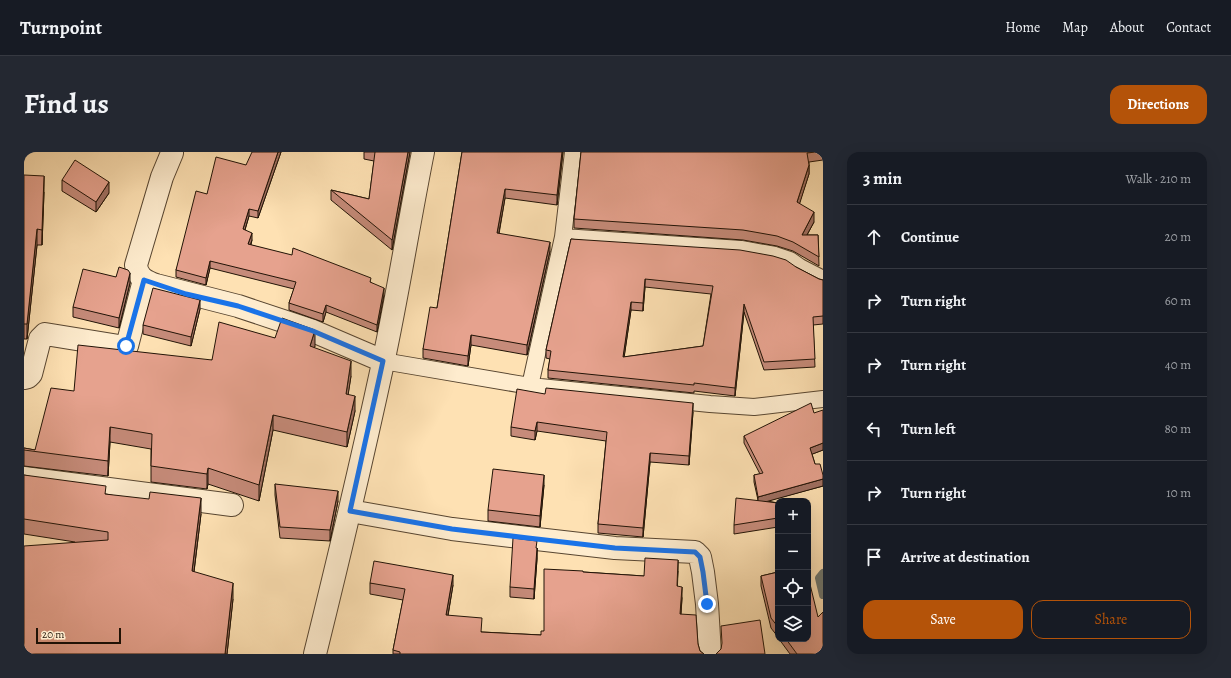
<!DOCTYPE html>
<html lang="en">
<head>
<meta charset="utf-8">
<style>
  body { margin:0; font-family:Alegreya,serif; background:#242831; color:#f1f3f6 }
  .controls { position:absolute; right:12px; bottom:12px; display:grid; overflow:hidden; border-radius:8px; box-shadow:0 4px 16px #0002 }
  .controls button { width:36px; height:36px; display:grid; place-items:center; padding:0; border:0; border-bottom:1px solid #363941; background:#171b24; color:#f1f3f6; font:20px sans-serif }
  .scale { position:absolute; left:12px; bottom:10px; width:85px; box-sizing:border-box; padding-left:4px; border:2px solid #211306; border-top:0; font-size:11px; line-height:14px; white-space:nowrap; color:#211306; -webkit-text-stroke:3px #feecce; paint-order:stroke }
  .stop { position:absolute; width:12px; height:12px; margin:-9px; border:3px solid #1a73e8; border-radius:50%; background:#fff }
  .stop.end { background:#1a73e8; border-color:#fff; box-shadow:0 1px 4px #0008 }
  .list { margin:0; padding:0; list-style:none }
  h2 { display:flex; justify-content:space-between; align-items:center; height:52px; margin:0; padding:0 16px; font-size:17px }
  h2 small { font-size:13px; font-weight:400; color:#9ea1a6 }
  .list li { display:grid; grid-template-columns:26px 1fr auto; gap:12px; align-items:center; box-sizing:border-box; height:64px; padding:0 16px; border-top:1px solid #363941 }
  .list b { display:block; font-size:15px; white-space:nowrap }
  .list em { font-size:13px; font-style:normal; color:#9ea1a6 }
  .actions { display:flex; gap:8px; padding:12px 16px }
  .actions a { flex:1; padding:9px 0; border:1px solid #b45309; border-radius:12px; text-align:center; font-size:14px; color:#b45309 }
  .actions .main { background:#b45309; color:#fff }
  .icon { flex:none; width:22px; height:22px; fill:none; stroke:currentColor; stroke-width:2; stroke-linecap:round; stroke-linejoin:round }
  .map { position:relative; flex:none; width:799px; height:502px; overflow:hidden; border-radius:12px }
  header { display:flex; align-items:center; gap:24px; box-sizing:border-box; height:56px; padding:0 20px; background:#171b24; border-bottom:1px solid #363941 }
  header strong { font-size:19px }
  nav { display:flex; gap:22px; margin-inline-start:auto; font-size:14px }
  .intro { display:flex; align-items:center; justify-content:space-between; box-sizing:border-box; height:96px; padding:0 24px }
  h1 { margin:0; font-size:28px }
  .button { padding:10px 18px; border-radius:12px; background:#b45309; color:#fff; font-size:14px; font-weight:700 }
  main { display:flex; gap:24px; padding:0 24px }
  aside { flex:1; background:#171b24; border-radius:12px; box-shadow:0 4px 16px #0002 }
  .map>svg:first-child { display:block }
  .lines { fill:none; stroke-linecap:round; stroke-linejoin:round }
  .stream { stroke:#707870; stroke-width:8 }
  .service-casing { stroke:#584631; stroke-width:18 }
  .minor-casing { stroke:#584631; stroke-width:24 }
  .service { stroke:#feecce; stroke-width:16 }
  .minor { stroke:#feecce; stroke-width:22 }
  .wall { fill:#c68b7a; stroke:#211306; fill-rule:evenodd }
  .shaded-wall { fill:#a17163; stroke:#211306 }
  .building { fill:#e6a28e; stroke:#211306; fill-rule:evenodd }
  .route { stroke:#1a73e8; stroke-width:5 }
</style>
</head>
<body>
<header>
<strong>Turnpoint</strong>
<nav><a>Home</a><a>Map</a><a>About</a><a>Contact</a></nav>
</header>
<div class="intro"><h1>Find us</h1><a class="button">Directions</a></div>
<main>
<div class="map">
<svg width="799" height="502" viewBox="0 0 799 502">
  <rect width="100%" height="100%" fill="#fee1b3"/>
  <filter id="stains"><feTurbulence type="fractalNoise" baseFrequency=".005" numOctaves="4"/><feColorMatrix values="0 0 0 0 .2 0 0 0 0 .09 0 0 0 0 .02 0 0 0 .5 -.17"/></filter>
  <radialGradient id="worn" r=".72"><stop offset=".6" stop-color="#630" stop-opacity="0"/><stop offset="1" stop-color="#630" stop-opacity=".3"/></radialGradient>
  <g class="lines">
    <!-- stream -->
    <path class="stream" d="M799,421l-4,5 4,17"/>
    <!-- service casing -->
    <g class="service-casing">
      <path id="service" d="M539,85l178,12 34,6 15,5 10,7 23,12
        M359,209l147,25 180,18 44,3 69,-8
        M506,234l33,-149 10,-85"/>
    </g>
    <!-- minor casing -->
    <g class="minor-casing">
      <path id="minor" d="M148,1l-10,24 -26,88c1,12 9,16 20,20l82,21 75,25 70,30
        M0,226l4,-1 3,-3 9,-35 5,-5 74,12h8l17,-66
        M0,326l208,27
        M326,359l102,18 76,9 87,10 80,4 5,5 3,15 4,32 3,50
        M291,502c24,-97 47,-194 68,-291 15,-70 26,-141 40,-211"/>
    </g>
    <!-- service -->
    <use href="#service" class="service"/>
    <!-- minor -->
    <use href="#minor" class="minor"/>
  </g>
  <!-- wall -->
  <path class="wall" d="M257,0l-23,66 -9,-2 -4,14 7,10 -1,5 120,37 13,13 -7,37 -51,-20 -3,10 -34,-12v-7l5,-14 -84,-21 -4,17 -30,-8v-7l31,-76 39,-29z
    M340,0h46l-18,98 -61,-50v-10l38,9 5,-38 -10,-2z
    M438,0h101l-6,53 -52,-7 -6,36 51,17 -23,104 -56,-10 -3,21 -45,-8v-9l14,-41z
    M557,0h242v8l-14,2v12l-10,30 15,18 -7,13h11l1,31 -26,-15 -16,-5 -34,-6 -169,-12v-9z
    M0,23l20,17 -2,53h-5l-10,94h-3z
    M38,28l47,13 -13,19 -34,-21z
    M547,87l225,28 23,12 4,1v44l-10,1 2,42 -51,3 -20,-58 -9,84 -41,-5v2l-146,-15v-8l2,-11 -4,-1v-8zM621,135l66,7 -8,52 -79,11 7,-47 12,1z
    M92,125l14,6 -11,45 -46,-11v-10z
    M176,157l-9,37 -48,-12v-9z
    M251,186l40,8 -1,2 37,28 -3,18 7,17 -8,36 -74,-17 -14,71 -51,-17 -1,5 -56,-7v-33l-41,-7 -2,34 -84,-10v-18l11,2 39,-59 138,-31z
    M521,242l148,18 -4,53 -39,-3 -7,75 -45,-4v-9l8,-83 -69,-10 -2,9 -24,-4v-9z
    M720,284l79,14 -11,4 3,10 8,11v11l-56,15 11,2v24l-44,7v-9l24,-25 -4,-18v-7l6,-1 -16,-31z
    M0,323l82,19 95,20 -7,58 39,27 -6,55h-203l51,-112 -51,-8z
    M251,332l63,17 -8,40 -50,-3 -5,-43z
    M520,333l-4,42 -52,-6v-11z
    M513,396v11l-3,40 -24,-2v-10z
    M654,419l-1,15 5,12 -1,16 17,30 2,7 4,3h-311v-4l10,-50 -33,-6v-11l83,2 -5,31 34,16 59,3 3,-4 39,-59 61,4z
    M754,420v65l-7,-9 -10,-42v-10z
    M794,465l5,37h-33l-11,-15h29z"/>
  <!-- shaded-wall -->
  <path class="shaded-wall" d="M254,0h3l-23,66v-7z
    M384,0h2l-18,98v-10z
    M538,0h1l-6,53v-10z
    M785,13v9l-12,38v-10z
    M20,24v16l-2,53v-15z
    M85,30v11l-13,19v-10z
    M481,37v9l-8,45v-10z
    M225,57v7l-6,20v-7z
    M790,60v10l-12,22v-9z
    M13,77v16l-10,94v-15z
    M228,81v7l-4,11v-7z
    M526,90v9l-23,104v-10z
    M186,109v7l-4,17v-7z
    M106,121v10l-11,45v-10z
    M621,127v8l-2,24v-8z
    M360,136v7l-7,37v-7z
    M176,148v9l-9,37v-9z
    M607,150v8l-8,55v-8z
    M720,152v8l-9,84v-8z
    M302,153v7l-3,10v-8z
    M291,178v16l-5,16v-16z
    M447,183v10l-3,21v-10z
    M327,209v15l-5,33v-15z
    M331,244v15l-8,36v-15z
    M669,251v9l-4,53v-9z
    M249,263v15l-14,71v-16z
    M513,270v9l-2,9v-9z
    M86,275v15l-2,34v-15z
    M799,291v7l-13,5v-7z
    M626,301v9l-7,75v-9z
    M184,316v16l-1,5v-15z
    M520,323v10l-4,42v-11z
    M799,327v7l-65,18v-7z
    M314,339v10l-8,40v-11z
    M177,346v16l-9,73v-16z
    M513,396v11l-3,40v-10z
    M654,408v11l-1,26v-11z
    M429,423v10l-7,41v-11z
    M209,431v16l-6,55h-2z
    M658,435v11l-2,27v-11z
    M799,498v4h-5z"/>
  <!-- building -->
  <path class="building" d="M228,0h26l-20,59 -9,-2 -6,20 9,4 -4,11 44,11 1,-7 78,30 -1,4 14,6 -7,37 -51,-20 -3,9 -34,-11 7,-21 -86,-21 -4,17 -30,-8 20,-79 11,3 9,-37 30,8z
    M351,0h33l-16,88 -61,-50 38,9z
    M438,0h100l-5,43 -52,-6 -8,44 53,9 -23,103 -56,-10 -3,21 -45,-7 7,-42 7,1z
    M557,0h235l-9,1 2,12 -12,37 17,10 -12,23h16l1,22 -26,-15 -16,-6 -34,-6 -169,-11z
    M51,8l34,22 -13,20 -34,-22z
    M0,23l20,1 -2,54 -5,-1 -10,95h-3z
    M547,87l169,11 33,6 13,4 10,7 23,12 4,1v36l-10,1 2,42 -51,3 -20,-58 -9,84 -41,-5v2l-146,-15 3,-19 -5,-1zM621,127l68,7 -10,60 -80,11 8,-55 12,1z
    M95,115l9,3 2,3 -11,45 -46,-11 10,-38 33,8z
    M129,136l47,12 -9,37 -48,-12z
    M258,166l33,12 -5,16 41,15 -5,33 9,2 -8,36 -74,-17 -14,70 -51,-17 -1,6 -56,-8 1,-32 -42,-7 -2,34 -84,-11v-2l11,2 16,-62 23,3 4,-46 134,15 7,-38 56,16z
    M522,236l147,15 -4,53 -39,-3 -7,75 -45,-4 9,-92 -70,-10 -2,9 -24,-4 6,-38 28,5z
    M787,251l3,10 9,-3v33l-13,5 5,16h5l3,11v4l-65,18 -4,-22 9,-2 -19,-37z
    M469,317l51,6 -4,41 -52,-6z
    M0,323l82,11 -1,8 44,5 1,-7 51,6 -9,73 41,12 -8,71h-201v-108l84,-6v-8l-84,-13z
    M251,332l63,7 -8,39 -50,-3z
    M712,346l42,5v15l-44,7z
    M489,386l24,3 -1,7h1l-3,41 -24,-2z
    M621,406l33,2 -1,26 5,1 -2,27 16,1 2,29 2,7 4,3h-304v-2l-7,-2 12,-61 -35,-6 4,-22 79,14 -7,40 36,3 -1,14 60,3v-4h3v-62l39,2v1l61,4z
    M754,420v55l-7,-9 -10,-42z
    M784,424l10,41 5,-5v38l-5,4h-21l-11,-15h22z
    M736,468l5,34h-49l5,-5 1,-6 -1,-17z"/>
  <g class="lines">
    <!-- route -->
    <path class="route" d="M102,194l18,-66 42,14 52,12 75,25 70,30 -33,150 102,18 76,9 87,10 80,4 5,5 3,15 4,32"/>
  </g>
  <rect width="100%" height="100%" filter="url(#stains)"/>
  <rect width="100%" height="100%" fill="url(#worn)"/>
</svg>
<div class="controls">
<button>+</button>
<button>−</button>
<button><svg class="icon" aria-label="locate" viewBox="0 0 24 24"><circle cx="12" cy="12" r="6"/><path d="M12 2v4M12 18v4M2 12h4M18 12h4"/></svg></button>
<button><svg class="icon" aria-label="layers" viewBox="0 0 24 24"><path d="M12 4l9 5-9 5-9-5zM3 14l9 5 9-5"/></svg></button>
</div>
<div class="scale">20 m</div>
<div class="stop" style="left:102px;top:194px"></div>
<div class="stop end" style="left:683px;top:452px"></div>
</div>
<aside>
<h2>3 min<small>Walk · 210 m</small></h2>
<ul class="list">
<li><svg class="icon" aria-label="ahead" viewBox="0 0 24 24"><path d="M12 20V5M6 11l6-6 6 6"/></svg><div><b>Continue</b></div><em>20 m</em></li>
<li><svg class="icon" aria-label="right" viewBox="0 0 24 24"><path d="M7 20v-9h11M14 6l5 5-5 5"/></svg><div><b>Turn right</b></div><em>60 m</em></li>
<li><svg class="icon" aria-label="right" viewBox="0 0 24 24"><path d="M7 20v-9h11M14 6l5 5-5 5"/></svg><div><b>Turn right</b></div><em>40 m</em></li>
<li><svg class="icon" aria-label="left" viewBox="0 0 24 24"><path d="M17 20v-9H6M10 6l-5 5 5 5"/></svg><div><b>Turn left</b></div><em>80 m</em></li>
<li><svg class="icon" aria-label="right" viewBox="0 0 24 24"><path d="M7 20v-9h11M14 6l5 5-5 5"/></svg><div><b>Turn right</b></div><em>10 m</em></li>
<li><svg class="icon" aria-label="arrive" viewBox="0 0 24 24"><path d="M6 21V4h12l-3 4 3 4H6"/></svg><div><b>Arrive at destination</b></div></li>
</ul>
<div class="actions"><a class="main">Save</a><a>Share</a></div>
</aside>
</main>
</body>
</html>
